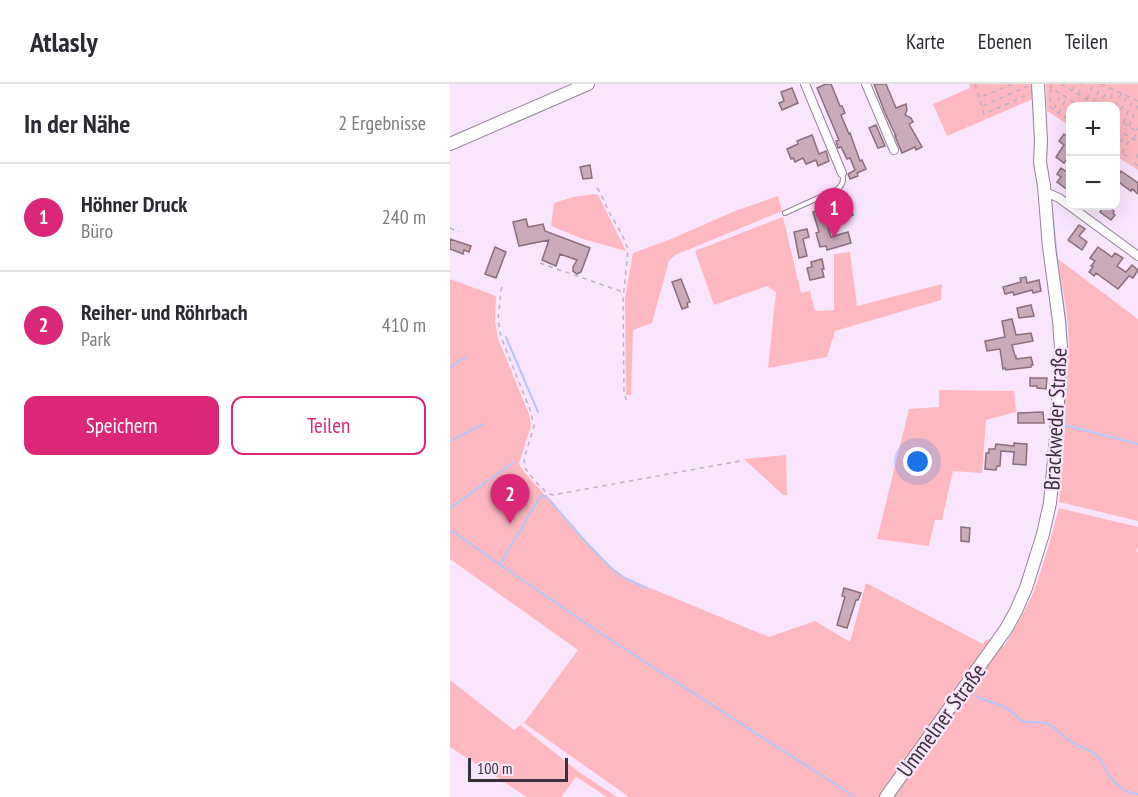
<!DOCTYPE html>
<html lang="de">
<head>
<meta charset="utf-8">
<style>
  body { margin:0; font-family:"PT Sans Narrow",sans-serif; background:#f7f7f7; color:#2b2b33 }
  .controls { position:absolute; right:18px; top:18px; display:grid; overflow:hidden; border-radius:12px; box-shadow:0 6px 24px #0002 }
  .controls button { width:54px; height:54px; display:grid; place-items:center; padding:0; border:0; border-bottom:2px solid #e1e1e2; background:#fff; color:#2b2b33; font:30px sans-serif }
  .scale { position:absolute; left:18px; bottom:15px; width:100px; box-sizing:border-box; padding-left:6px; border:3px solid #39313a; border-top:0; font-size:16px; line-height:21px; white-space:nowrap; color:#39313a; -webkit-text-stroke:4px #fae5fe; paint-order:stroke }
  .you { position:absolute; left:468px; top:378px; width:21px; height:21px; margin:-15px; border:4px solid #fff; border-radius:50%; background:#1a73e8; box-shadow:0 0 0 9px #1a73e833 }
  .badge { display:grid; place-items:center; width:39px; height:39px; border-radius:50%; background:#db2777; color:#fff; font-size:20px; font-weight:700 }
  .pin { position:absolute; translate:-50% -50px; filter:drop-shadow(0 2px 3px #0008) }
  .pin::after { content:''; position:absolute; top:32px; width:21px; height:18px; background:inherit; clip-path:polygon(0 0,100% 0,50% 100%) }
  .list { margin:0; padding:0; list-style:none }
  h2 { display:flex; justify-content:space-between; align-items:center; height:78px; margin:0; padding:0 24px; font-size:26px }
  h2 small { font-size:20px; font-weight:400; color:#7c7c81 }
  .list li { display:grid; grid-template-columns:39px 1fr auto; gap:18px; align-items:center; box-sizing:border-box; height:108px; padding:0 24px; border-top:2px solid #e1e1e2 }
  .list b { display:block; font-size:22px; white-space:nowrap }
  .list p { margin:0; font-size:20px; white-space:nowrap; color:#7c7c81 }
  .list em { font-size:20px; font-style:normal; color:#7c7c81 }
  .actions { display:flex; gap:12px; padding:18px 24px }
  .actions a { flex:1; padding:14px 0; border:2px solid #db2777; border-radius:12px; text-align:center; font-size:21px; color:#db2777 }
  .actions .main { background:#db2777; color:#fff }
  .map { position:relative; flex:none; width:688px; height:713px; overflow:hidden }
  header { display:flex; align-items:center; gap:36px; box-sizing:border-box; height:84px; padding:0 30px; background:#fff; border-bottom:2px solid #e1e1e2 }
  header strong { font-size:28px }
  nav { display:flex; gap:33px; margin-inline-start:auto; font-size:21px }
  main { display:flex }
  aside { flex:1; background:#fff }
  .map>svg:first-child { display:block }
  .green { fill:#feb9c0 }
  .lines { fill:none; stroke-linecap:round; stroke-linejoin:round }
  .stream { stroke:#b4c7fb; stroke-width:2 }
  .building { fill:#c9abba; stroke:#8a6e7c; stroke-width:1.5 }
  .service-casing { stroke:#958299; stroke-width:6 }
  .minor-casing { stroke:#958299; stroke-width:10 }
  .secondary-casing { stroke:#958299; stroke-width:14 }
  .path { stroke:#c0afc3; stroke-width:1.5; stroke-dasharray:4.5 4.5; stroke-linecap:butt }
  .service { stroke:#fff; stroke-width:4 }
  .minor { stroke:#fff; stroke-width:8 }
  .secondary { stroke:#fff; stroke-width:12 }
  .labels { text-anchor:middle; stroke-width:4.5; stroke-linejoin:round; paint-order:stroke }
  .street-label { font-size:22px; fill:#39313a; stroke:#fae5fe }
</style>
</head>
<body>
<header>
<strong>Atlasly</strong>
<nav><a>Karte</a><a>Ebenen</a><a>Teilen</a></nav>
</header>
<main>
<aside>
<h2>In der Nähe<small>2 Ergebnisse</small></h2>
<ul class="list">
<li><span class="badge">1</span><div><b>Höhner Druck</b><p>Büro</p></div><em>240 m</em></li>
<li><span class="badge">2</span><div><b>Reiher- und Röhrbach</b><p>Park</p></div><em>410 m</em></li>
</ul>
<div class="actions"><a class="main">Speichern</a><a>Teilen</a></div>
</aside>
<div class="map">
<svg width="688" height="713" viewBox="0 0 688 713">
  <rect width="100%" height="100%" fill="#fae5fe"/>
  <!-- green -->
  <path class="green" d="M519,0h63l1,15 -86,37 -14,-32 37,-16z
    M596,0h92v86l-22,-14v-50h-46v20l-23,-15z
    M145,110l3,1 28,56 -43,-12 -32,-13 3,-23 19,-6z
    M328,112l4,15 -107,44 -6,6 -17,62 -19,7 -2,65h-5l-1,-97 8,-45 38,-14 64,-28z
    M333,133l18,76 9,-2 5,20 19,-1v-56l16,-2 7,54 85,-22 -1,16 -106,31 -8,26 -59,11 8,-76 -9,-6 -53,19 -19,-54z
    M608,175l80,60v124l-73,-19 4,-81 -2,-27z
    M0,195l46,17 -1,25 3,18 31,75 2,12 -12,38c9,14 20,24 31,37 23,28 46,56 76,77l143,59 46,-16 35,21 16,-59 117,61 3,-4 5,-1 13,7c10,-17 21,-34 29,-53 11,-28 18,-57 26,-85l79,19v19l-2,6h2v245h-509l-105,-74 54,-73 -128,-91z
    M489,306l75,1 2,21 -30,8 -4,53 -29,-2 -11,49h-7l-6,26 -52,-7 32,-130 30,-2z
    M615,342l73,19v76l-79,-19z
    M336,371l1,40h-4l-39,-36z
    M0,596l64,50 6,-5 59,47 38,25h-10l-31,-20 -15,20h-34l-77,-50z"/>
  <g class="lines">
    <!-- stream -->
    <path class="stream" d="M602,127l5,47 8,59 2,30 -3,78 74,19
      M56,253l32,75
      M0,283l16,-10
      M0,357l33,-17
      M0,424l64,-46
      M0,446l147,101 258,166
      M50,480l38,-64 3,-4h5l40,46 25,26 14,10 21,10
      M524,611c10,6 19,7 28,11 8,3 14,10 20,15 8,2 15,0 23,2 12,4 16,13 26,19 10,6 20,7 28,16 4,5 6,11 9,16 6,9 19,21 30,20"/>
  </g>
  <!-- building -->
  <path class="building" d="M376,0h5l9,22h2l3,7 -4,2 8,19 1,-1 10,28 2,-1 4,9 -9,4 1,3 -8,3 -2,-5 7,-4 -5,-12 -3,1 -6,-12 -3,1 -2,-7 3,-1 -22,-52z
    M424,0h12l10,24 10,-4 1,6 -2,5 6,3 2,4 -4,2 13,23 -6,3 -1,-3 -13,6 -7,-17h1l-11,-23z
    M342,4l6,15 -16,7 -3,-7 5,-2 -3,-9z
    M426,41l9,21 -7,2 -9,-20z
    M614,50l5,4 2,-1v17l-7,9 -8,-6 8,-12 -5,-4z
    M362,51l7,19 7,-3 3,10 -11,5 -2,-6 -10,4 -3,-6 -8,4 -2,-4 -2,1 -4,-10 11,-5 -1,-3z
    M140,81l2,13 -9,1 -3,-12z
    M611,84l10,7 -4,6 4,2v9l-14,-10 4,-5 -4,-3z
    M671,87l17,12v11l-6,-5 -1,2 -15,-11v-8l4,1z
    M395,114l8,17 -12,5 -8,-17z
    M654,122h3l7,5 -1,2 2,2 -4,5 -11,-8z
    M372,125l9,28 17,-5 3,11 -24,7 -1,-4 -6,1 -4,-14 3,-1 -6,-20z
    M76,135l2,8 15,-3 2,7 45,17 -9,24 -4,2 -4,-3v-4l4,-7 -17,-6 -4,12 -14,-6 7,-20 -30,6 -6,-24z
    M629,141l6,4 -6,7 8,6 -5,8 -14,-10z
    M357,145l2,8 -6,2 4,17 -8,2 -5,-26z
    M0,155l21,7 -2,6 -5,-2 -1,4 -13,-5z
    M45,163l11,5 -10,26 -11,-4z
    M648,163l14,10 3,-4 8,5 -6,8 9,6 6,-7 6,5 -5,8 -4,-2 -11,13 -22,-16 -2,3 -5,-4 4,-5 -2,-1 4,-5 -5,-3z
    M372,175l2,10h-2l2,8 -14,3 -3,-12 5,-1 -1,-5z
    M576,193l1,6 12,-3 2,11 -8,2 -1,-3 -18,5 -1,-3 -8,2 -2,-7 18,-5 -1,-4z
    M231,195l9,23 -3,1 1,4 -6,2 -10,-27z
    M581,221l3,11 -15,2 -2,-10z
    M562,235l4,16 15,-2 2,8 -21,4 3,11h1v3l15,-2 2,8h-2v2l-25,3 -1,-2 -2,1 -3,-20 -13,2 -2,-10 20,-4 -3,-16z
    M580,294h17l-1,11 -9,-1v-2h-7z
    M593,328l1,11h-26v-10z
    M564,359l13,1 -1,21 -13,-1 1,-12 -13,-1 -1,15h-3l-1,4 -11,-1 1,-16h3v-4h6l1,-5 18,2z
    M511,443l9,1 -1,14 -8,-1z
    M394,504l17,5 -3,7h-2l-9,28 -10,-3 8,-28 -3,-1z"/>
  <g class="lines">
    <!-- service casing -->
    <g class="service-casing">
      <path id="service" d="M335,129l53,-24c5,-5 6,-8 4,-16"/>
    </g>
    <!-- minor casing -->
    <g class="minor-casing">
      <path id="minor" d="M355,0l37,89
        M416,0l28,66
        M594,110h6l9,4 79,58"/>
    </g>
    <!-- secondary casing -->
    <g class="secondary-casing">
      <path id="secondary" d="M0,60l138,-60
        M436,713l120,-168 10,-18 10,-23 17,-54 7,-31 6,-65 5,-90 -2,-27 -10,-74 -5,-61 -4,-24 1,-21 -3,-57"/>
    </g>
    <!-- path -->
    <path class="path" d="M525,0l9,30 45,-20
      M601,0v4l29,18
      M611,0l36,22
      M651,0l37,17
      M601,4l-1,19 20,14
      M623,6l1,-6
      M629,10l2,-10
      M533,12l30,-12
      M637,15l6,-15
      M643,19l8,-17
      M533,22l45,-20
      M649,22l9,-17
      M656,22l8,-15
      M665,22l6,-12
      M604,25l7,-15
      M609,29l7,-14
      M616,32l4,-8
      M666,34l21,14
      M667,34l10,-22
      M673,39l10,-23
      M679,42l9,-21
      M666,45l22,13
      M684,55l4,-11
      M666,65l12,8
      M666,66l8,-14
      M672,69l8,-14
      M688,70l-3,9 3,3
      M147,104c5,6 7,14 11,22 7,13 16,25 20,40l-5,50 1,91 2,9
      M0,144l9,4
      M90,179l83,29
      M52,203l-1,3 -3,30 3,17 30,75 3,14 -10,33 1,9 9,12 13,13 6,2 187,-34"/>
    <!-- service -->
    <use href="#service" class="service"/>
    <!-- minor -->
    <use href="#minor" class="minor"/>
    <!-- secondary -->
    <use href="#secondary" class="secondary"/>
  </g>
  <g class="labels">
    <!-- street labels -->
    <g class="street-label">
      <text transform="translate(605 335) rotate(-87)" y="8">Brackweder Straße</text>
      <text transform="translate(491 636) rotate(-54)" y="8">Ummelner Straße</text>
    </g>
  </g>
</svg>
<div class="controls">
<button>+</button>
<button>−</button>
</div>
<div class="scale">100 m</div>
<div class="you"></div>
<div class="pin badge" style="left:384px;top:154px">1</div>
<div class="pin badge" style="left:60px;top:440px">2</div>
</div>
</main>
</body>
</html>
